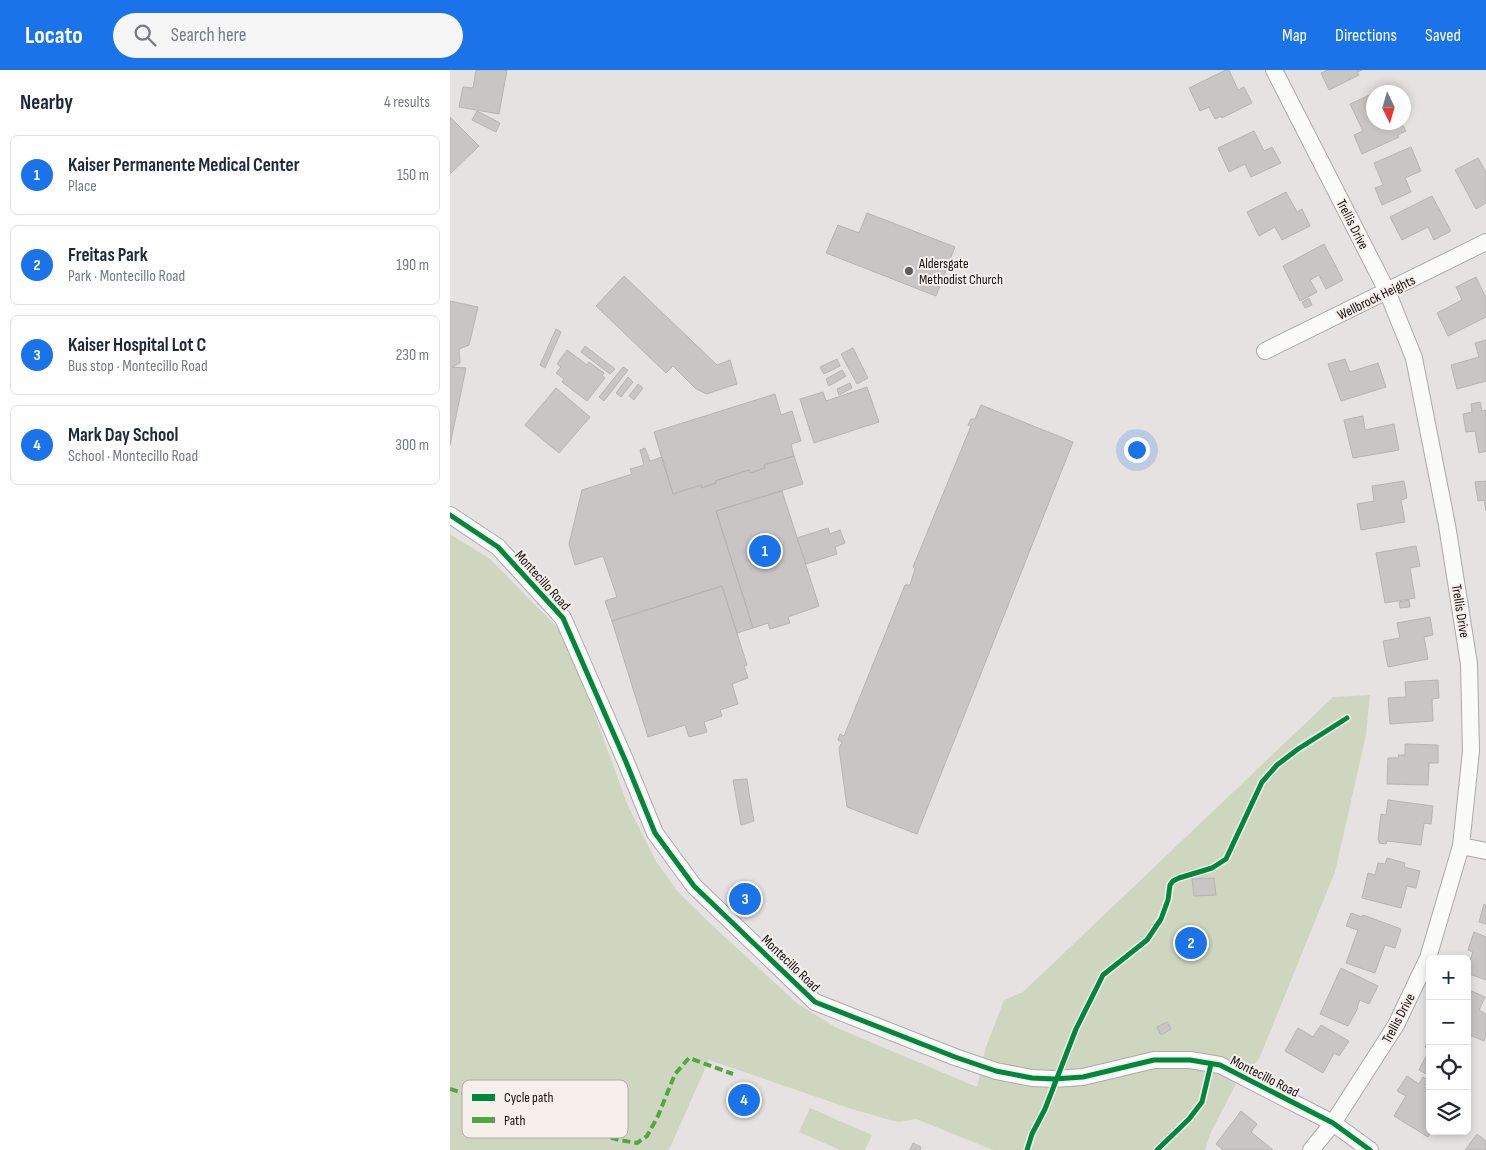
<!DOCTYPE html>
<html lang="en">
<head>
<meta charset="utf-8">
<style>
  body { margin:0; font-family:"Sofia Sans Condensed",sans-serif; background:#f6f6f7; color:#1f2937 }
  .controls { position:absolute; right:15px; bottom:15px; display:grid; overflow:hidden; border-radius:8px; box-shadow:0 2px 8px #0003 }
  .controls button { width:45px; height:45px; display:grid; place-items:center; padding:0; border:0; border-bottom:1px solid #e0e1e3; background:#fff; color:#1f2937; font:25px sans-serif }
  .compass { position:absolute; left:916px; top:15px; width:45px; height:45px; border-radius:50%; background:#fff; box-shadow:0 2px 8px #0003; rotate:175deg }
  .you { position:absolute; left:686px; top:379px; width:18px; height:18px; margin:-12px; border:4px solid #fff; border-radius:50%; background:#1a73e8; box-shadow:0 0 0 8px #1a73e833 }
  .badge { display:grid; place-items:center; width:32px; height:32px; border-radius:50%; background:#1a73e8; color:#fff; font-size:16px; font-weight:700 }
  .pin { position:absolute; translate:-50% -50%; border:2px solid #fff; box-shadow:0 1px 5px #0006 }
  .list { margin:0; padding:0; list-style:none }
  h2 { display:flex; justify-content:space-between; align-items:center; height:65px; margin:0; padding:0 20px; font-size:21px }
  h2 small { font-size:16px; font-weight:400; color:#747a83 }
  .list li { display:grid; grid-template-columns:32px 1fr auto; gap:15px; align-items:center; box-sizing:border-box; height:80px; margin:0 10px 10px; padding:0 10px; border:1px solid #e0e1e3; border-radius:8px }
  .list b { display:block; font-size:19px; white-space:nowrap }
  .list p { margin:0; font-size:16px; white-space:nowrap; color:#747a83 }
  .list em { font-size:16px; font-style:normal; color:#747a83 }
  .icon { flex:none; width:28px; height:28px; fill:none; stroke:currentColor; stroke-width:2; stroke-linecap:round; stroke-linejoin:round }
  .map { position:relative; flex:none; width:1036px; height:1080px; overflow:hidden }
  header { display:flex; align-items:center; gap:30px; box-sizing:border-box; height:70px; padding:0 25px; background:#1a73e8; color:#fff }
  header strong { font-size:24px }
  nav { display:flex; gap:28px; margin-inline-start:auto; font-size:18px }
  .search { width:350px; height:45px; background:#f6f6f7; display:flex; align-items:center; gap:12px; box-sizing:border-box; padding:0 18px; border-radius:28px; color:#747a83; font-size:19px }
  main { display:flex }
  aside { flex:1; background:#fff }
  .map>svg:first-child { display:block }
  .green { fill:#cfd6bf }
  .building { fill:#c8c5c4; stroke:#b7b4b3 }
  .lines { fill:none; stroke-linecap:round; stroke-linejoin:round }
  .minor-casing { stroke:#aca9a8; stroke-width:18 }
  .minor { stroke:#fbfbfa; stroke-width:16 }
  .quiet { stroke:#51a841; stroke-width:4; stroke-dasharray:8 4; stroke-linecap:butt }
  .cycleway-casing { stroke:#f7efeb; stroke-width:8 }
  .cycleway { stroke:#00873e; stroke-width:5 }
  .poi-dot { fill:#5d5a58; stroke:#f7efeb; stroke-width:2 }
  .labels { text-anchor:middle; stroke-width:4; stroke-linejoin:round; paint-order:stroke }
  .street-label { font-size:14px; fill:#13100f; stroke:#f7efeb }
  .poi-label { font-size:14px; fill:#13100f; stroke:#f7efeb; text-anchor:start }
  .key { fill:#f7efeb; stroke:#b3aca9; stroke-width:1 }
  .key-label { font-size:14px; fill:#13100f }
</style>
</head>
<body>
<header>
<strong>Locato</strong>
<div class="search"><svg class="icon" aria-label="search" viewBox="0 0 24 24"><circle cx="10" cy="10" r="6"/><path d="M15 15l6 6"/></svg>Search here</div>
<nav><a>Map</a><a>Directions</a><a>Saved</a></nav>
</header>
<main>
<aside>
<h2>Nearby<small>4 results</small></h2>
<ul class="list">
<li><span class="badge">1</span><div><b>Kaiser Permanente Medical Center</b><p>Place</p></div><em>150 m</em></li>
<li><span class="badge">2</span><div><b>Freitas Park</b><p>Park · Montecillo Road</p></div><em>190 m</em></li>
<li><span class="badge">3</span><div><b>Kaiser Hospital Lot C</b><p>Bus stop · Montecillo Road</p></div><em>230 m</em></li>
<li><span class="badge">4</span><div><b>Mark Day School</b><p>School · Montecillo Road</p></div><em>300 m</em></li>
</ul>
</aside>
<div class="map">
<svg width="1036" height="1080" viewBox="0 0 1036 1080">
  <rect width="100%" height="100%" fill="#e6e2e1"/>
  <!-- green -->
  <path class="green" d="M0,464l40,25 68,69 24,52 46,126 28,55 21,30 38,37 83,76 37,23 142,60 9,-40 18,-47 19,-8 310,-295 37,-2 -4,40 -31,137 -76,187 -23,25 -25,48 -6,18h-212l-77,-31 -17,3 -9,-2 -38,-11 -143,-49 -40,90h-219z
    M360,1038l62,27 -7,15h-25l-41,-18z"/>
  <!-- building -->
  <path class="building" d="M26,0h31l-8,44 -40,-7 4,-20 10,1z
    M776,0h3l9,20 6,-3 8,16 -30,15 -1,-2 -6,3 -6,-12 -9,4 -11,-23z
    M878,0h34l-5,2 2,3 -30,15 -8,-17z
    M924,23v29h27l5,9 -8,4 1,2 -37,17 -8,-19 9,-4 -13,-27z
    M27,41l23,12 -4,9 -24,-12z
    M0,47l29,29 -29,28z
    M804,61l10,20 8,-4 9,16 -30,14 -6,-13 -16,8 -11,-24z
    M961,77l10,24 -16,7 6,14 -29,13 -7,-17 8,-3 -9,-22z
    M1028,88l8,14v31l-10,6 -21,-39z
    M836,122l11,20 5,-3 8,17 -28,14 -7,-13 -16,9 -12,-24z
    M982,126l19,35 -17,9 -6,-13 -26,13 -12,-23z
    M417,143l88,34 -19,49 -110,-43 12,-28 21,8z
    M874,174l19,36 -17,9 -7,-14 -9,5 7,12 -17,9 -17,-35z
    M174,206l93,89 13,-5 7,24 -31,10 -11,-6 -22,-22 -7,7 -70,-67z
    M1026,207l10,21v19l-38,19 -11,-23 25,-13 -6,-13z
    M859,228l3,7 -7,3 -3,-6z
    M0,231l28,6 -9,38 -10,4 1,14 -8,4 14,1 -16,77z
    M106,259l5,3 -16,36 -5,-3z
    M1036,270v41l-29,8 -6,-24 28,-8 -4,-14z
    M135,276l30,23 -5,5 -29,-22z
    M403,278l15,30 -11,6 -16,-30z
    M117,280l20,15 2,-3 15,11 -2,3 3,2 -18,23 -25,-19 2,-3 -8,-6 5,-6 -4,-3z
    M387,289l3,7 -16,8 -4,-7z
    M895,289l5,13 28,-9 8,24 -45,14 -13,-37z
    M173,297l5,3 -24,31 -5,-4z
    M392,300l4,6 -17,10 -3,-7z
    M178,307l5,5 -12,15 -5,-4z
    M400,313l2,5 -13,7 -2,-6z
    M188,314l5,4 -9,12 -5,-4z
    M417,317l12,35 -65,21 -14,-44 23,-7 3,9z
    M106,318l34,29 -31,36 -34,-28z
    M325,324l6,21 11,-4 9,30 -10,3 3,12 -30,9 1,3 -15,5 -1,-3 -34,11 1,2 -14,5 -1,-3 -28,9 -19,-62z
    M1030,332l2,9 4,-1v41l-7,2 -4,-22 -9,1 -3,-18 9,-2 -1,-8z
    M531,335l92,37 -156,392 -70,-27 -8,-59 3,-6 -4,-2 2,-6 4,2 61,-151h5l5,-16 -2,-2 58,-141 -3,-1 3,-6h4z
    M913,346l2,14 29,-6 5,26 -46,8 -9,-38z
    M195,378l5,13 12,-4 11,37 28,-9 1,3 14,-5 -1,-2 34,-11 1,3 15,-5 -1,-3 30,-9 9,28 -87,27 37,117 -16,5 -15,-47 -110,35 -7,-20 12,-4 -14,-41 -28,9 -6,-21 13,-54 50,-16 -2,-5 14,-4 -4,-15z
    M954,411l3,17 -6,2 4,22 -44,8 -4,-26 17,-3 -2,-15z
    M1036,411v30l-2,-11 -6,1 -3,-19z
    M332,421l37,115 -31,11 2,6 -20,6 -2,-6 -15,5 -37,-117z
    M378,458l2,6 10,-4 5,13 -10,4 2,7 -31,10 -9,-26z
    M966,476l4,20 -10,2 5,30 -30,5 -9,-50z
    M272,516l25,79 -3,1 4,12 -16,6 6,20 -18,6 2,6 -18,6 3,10 -18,5 -4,-12 -37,12 -36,-116z
    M959,530l1,7 -10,1 -1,-6z
    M980,547l3,18 -9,2 4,22 -40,8 -5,-26 17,-3 -3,-15z
    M988,610l1,18 -7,1 1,22 -43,3 -2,-26 18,-1 -1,-15z
    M955,674l33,1v18h-9l-1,22 -41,-1 1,-26h11l-1,-3h7z
    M297,709l3,20 4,22 -13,4 -8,-45z
    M938,730l45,6 -2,18 -7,-1 -3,22 -34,-4 -1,3 -7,-1v-3h-1l3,-26 5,1z
    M937,788l18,5 -1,4 16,4 -4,17 -9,-2 -6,22 -39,-10 6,-25 7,2 3,-12 7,1z
    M764,808l2,17 -22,1 -2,-17z
    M1034,834l2,1v19l-7,-2z
    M901,843l11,4 1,-2 38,14 -6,19 -10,-3 -10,28 -29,-10 12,-33 -12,-4z
    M1024,862l12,5v43l-19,-7v-4l6,-17 -5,-2z
    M891,898l37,18 -9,18 -9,-4 -3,7 1,1 -10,18 -28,-12z
    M1017,919l18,8 -6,13 7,4v22l-2,5 -17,-7z
    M717,952l4,7 -10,6 -4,-8z
    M871,955l28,16 -10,15 -5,-3 -11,20 -38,-22 13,-23 15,9z
    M980,968v38l-11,-6 10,-20 -4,-3z
    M957,1006l12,8 4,-7 7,5v4l-4,-2 -2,3 6,4v40h2l-4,6 -34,-21 12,-20 -9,-5z
    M791,1041l16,13 -6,8 22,18h-50l-7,-6z
    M1027,1064l9,7v9h-21z
    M463,1073l8,4 -1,3h-10z"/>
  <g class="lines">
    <!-- minor casing -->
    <g class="minor-casing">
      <path id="minor" d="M824,0l113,221 27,67 33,167 22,139 2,87 -10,95 -33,112 -32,67 -63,98 -22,27
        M815,281l221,-109
        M0,445l48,32 65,71 63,144 29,71 39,53 121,116 140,55 41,14 36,7 22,1 29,-2 71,-17h36l30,5 113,58 37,27
        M1011,776l25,5"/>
    </g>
    <!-- minor -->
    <use href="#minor" class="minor"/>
    <!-- quiet -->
    <path class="quiet" d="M0,1019l169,51 18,3 10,-7 11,-20 17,-42 14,-16 44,16"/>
    <!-- cycleway casing -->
    <g class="cycleway-casing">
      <path id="cycleway" d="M0,445l48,32 65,71 63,144 29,71 39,53 121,116 140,55 41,14 36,7 22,1 29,-2 71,-17h36l30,5 113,58 37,27
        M577,1080l5,-16 13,-25 31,-80 27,-54 44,-35 14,-21 7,-19 2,-15 3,-4 6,-3 33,-10 14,-9 36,-77 15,-17 21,-16 49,-31
        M707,1080l32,-31 13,-17 9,-38"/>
    </g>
    <!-- cycleway -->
    <use href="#cycleway" class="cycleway"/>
  </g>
  <!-- markers -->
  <circle class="poi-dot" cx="459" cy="201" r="5"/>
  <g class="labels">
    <!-- street labels -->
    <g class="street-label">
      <text transform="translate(903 154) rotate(63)" y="5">Trellis Drive</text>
      <text transform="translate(926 227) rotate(-26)" y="5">Wellbrock Heights</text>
      <text transform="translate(93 510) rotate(48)" y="5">Montecillo Road</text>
      <text transform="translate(1011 541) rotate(81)" y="5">Trellis Drive</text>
      <text transform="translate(341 893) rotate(44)" y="5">Montecillo Road</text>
      <text transform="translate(948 948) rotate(-62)" y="5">Trellis Drive</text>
      <text transform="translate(815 1006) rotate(27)" y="5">Montecillo Road</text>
    </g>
    <!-- poi labels -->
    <g class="poi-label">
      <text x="469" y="198">Aldersgate<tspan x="469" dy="16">Methodist Church</tspan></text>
    </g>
  </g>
  <!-- legend -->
  <rect x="12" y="1010" width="166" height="58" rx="8" class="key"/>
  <rect x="22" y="1024" width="23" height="7" fill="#00873e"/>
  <rect x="22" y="1047" width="23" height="6" fill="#51a841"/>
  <g class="key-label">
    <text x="54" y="1032">Cycle path</text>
    <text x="54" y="1055">Path</text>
  </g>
</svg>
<div class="controls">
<button>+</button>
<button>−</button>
<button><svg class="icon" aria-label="locate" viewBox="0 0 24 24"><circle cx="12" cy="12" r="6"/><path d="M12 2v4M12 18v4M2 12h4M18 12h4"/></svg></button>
<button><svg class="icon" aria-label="layers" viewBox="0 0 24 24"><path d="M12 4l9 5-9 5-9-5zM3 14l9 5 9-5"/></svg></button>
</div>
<svg class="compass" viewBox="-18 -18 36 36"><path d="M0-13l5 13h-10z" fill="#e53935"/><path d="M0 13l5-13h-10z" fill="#747a83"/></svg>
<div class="you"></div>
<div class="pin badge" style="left:315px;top:481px">1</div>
<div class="pin badge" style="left:741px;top:873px">2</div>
<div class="pin badge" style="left:295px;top:829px">3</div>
<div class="pin badge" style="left:294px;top:1030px">4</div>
</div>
</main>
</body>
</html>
